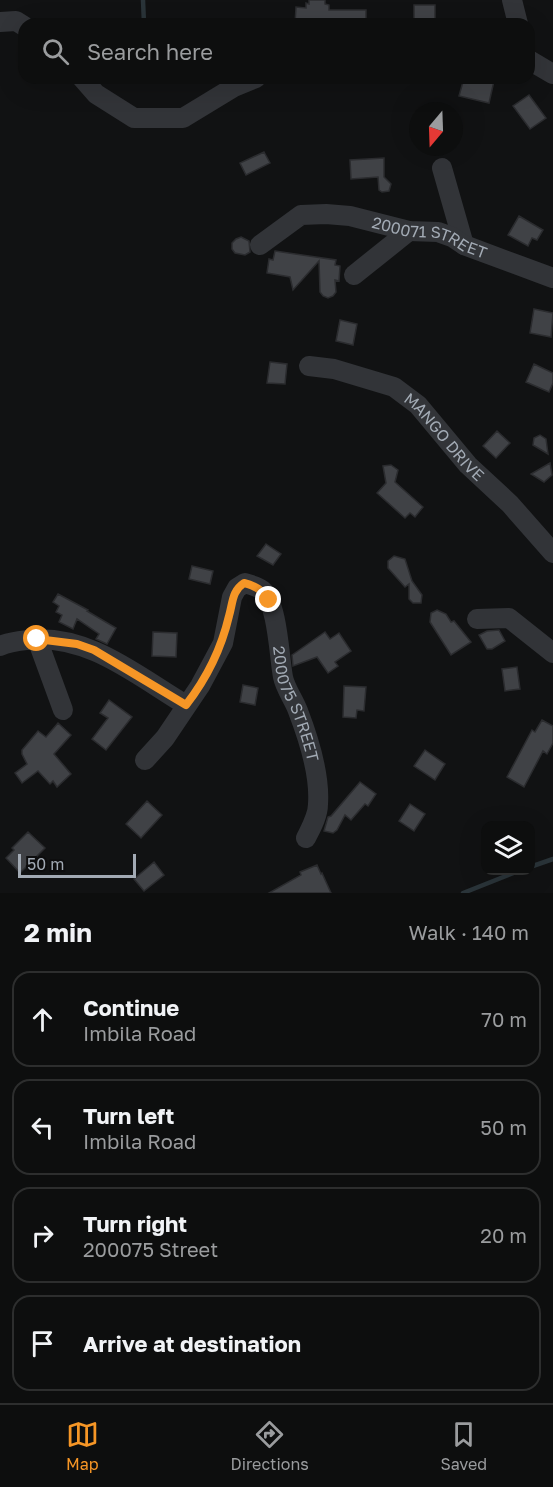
<!DOCTYPE html>
<html lang="en">
<head>
<meta charset="utf-8">
<style>
  body { margin:0; font-family:"Golos Text",sans-serif; background:#1b1c1c; color:#f1f3f6 }
  .controls { position:absolute; right:18px; bottom:18px; display:grid; overflow:hidden; border-radius:12px; box-shadow:0 6px 24px #0002 }
  .controls button { width:54px; height:54px; display:grid; place-items:center; padding:0; border:0; border-bottom:2px solid #2d2e2e; background:#0d0e0e; color:#f1f3f6; font:30px sans-serif }
  .compass { position:absolute; left:409px; top:102px; width:54px; height:54px; border-radius:50%; background:#0d0e0e; box-shadow:0 6px 24px #0002; rotate:199deg }
  .scale { position:absolute; left:18px; bottom:15px; width:118px; box-sizing:border-box; padding-left:6px; border:3px solid #a2aab4; border-top:0; font-size:16px; line-height:21px; white-space:nowrap; color:#a2aab4; -webkit-text-stroke:4px #0d0d0e; paint-order:stroke }
  .stop { position:absolute; width:18px; height:18px; margin:-14px; border:4px solid #f69626; border-radius:50%; background:#fff }
  .stop.end { background:#f69626; border-color:#fff; box-shadow:0 2px 6px #0008 }
  .list { margin:0; padding:0; list-style:none }
  h2 { display:flex; justify-content:space-between; align-items:center; height:78px; margin:0; padding:0 24px; font-size:26px }
  h2 small { font-size:20px; font-weight:400; color:#9a9c9e }
  .list li { display:grid; grid-template-columns:39px 1fr auto; gap:18px; align-items:center; box-sizing:border-box; height:96px; margin:0 12px 12px; padding:0 12px; border:2px solid #2d2e2e; border-radius:18px }
  .list b { display:block; font-size:22px; white-space:nowrap }
  .list p { margin:0; font-size:20px; white-space:nowrap; color:#9a9c9e }
  .list em { font-size:20px; font-style:normal; color:#9a9c9e }
  .icon { flex:none; width:33px; height:33px; fill:none; stroke:currentColor; stroke-width:2; stroke-linecap:round; stroke-linejoin:round }
  .map { position:relative; flex:none; width:553px; height:893px; overflow:hidden }
  .search { position:absolute; background:#0d0e0e; box-shadow:0 6px 24px #0002; left:18px; right:18px; top:18px; height:66px; display:flex; align-items:center; gap:15px; box-sizing:border-box; padding:0 21px; border-radius:18px; color:#9a9c9e; font-size:22px }
  .sheet { height:510px; background:#0d0e0e }
  nav { display:flex; justify-content:space-around; align-items:center; box-sizing:border-box; height:84px; border-top:2px solid #2d2e2e; background:#0d0e0e; font-size:16px; color:#9a9c9e }
  nav a { display:grid; justify-items:center; gap:3px }
  nav .on { color:#f69626 }
  .map>svg:first-child { display:block }
  .lines { fill:none; stroke-linecap:round; stroke-linejoin:round }
  .stream { stroke:#2a3439; stroke-width:4.5 }
  .building { fill:#404246; stroke:#2b2c2f; stroke-width:1.5 }
  .minor { stroke:#323438; stroke-width:20 }
  .route { stroke:#f69626; stroke-width:8 }
  .labels { text-anchor:middle; stroke-width:4.5; stroke-linejoin:round; paint-order:stroke }
  .street-label { font-size:16px; fill:#a2aab4; stroke:#0d0d0e }
</style>
</head>
<body>
<div class="map">
<svg width="553" height="893" viewBox="0 0 553 893">
  <rect width="100%" height="100%" fill="#111213"/>
  <g class="lines">
    <!-- stream -->
    <path class="stream" d="M143,0l1,24
      M530,867l23,-8
      M463,893l58,-23"/>
  </g>
  <!-- building -->
  <path class="building" d="M309,0h16v4l4,1v5h37v14h-71l1,-17 10,1v-5l3,1z
    M414,5h21v19h-21z
    M464,78h18l12,3 -5,22 -30,-7z
    M529,95l17,23 -16,11 -17,-23z
    M264,152l6,11 -24,12 -6,-12z
    M384,158v19l7,7 -2,7 -7,1 -3,-2 -1,-13 -27,2 -1,-19z
    M519,216l24,14 -6,10 -5,-2 -4,8 -20,-11z
    M241,237l8,4 1,11 -5,3 -10,-2 -3,-4v-6l4,-4z
    M275,251l61,9 -1,5 5,1 -1,15 -4,-1 1,12 -3,4 -5,2 -5,-2 -3,-4 -1,-31 -26,29 -3,-13 -23,-4 2,-14 4,1z
    M534,309l19,4 -2,24 -21,-4z
    M340,320l17,4 -4,21 -17,-4z
    M270,362l17,2 -2,20 -18,-1z
    M534,364l19,9v10l-4,9 -23,-10z
    M497,431l13,12 -14,15 -13,-12z
    M540,435l6,4 2,15 -15,-9 1,-7z
    M550,463l2,12 -8,7 -13,-8z
    M391,465l7,5 -3,12 28,25 -8,10 -5,-4 -5,5 -28,-25 9,-10 -3,-17z
    M266,544l15,10 -8,11 -16,-9z
    M394,556l11,3 7,22 10,14 -1,8h-8l-4,-4v-15l-4,3 -17,-19v-7z
    M192,566l21,5 -3,13 -21,-5z
    M58,594l30,16 -1,1 29,17 -9,16 -11,-5 3,-5 -22,-15 -4,10 -14,-7 3,-7 -6,-3 3,-6 -6,-4z
    M437,610l9,4 5,8 3,-1 17,21 -20,13 -21,-33 1,-9z
    M499,630l6,11 -13,8h-5l-8,-14 8,-4z
    M153,632l24,1 -1,24 -24,-1z
    M325,632l5,7 9,-6 12,18 -16,11 3,4 -10,7 -11,-16 -24,9 -1,-11z
    M517,667l3,22 -15,2 -3,-22z
    M243,685l15,3 -3,17 -15,-3z
    M344,686l22,1 -2,24 -7,-1 -1,8 -13,-1z
    M109,700l23,17 -26,33 -14,-11 16,-21 -8,-5z
    M542,720l11,6v17l-6,11 -4,-3 -19,36 -17,-10 25,-47 3,2z
    M58,723l13,12 -17,19 17,20 -14,13 -4,-6 -3,3 -12,-13 -16,12 -7,-10 12,-9 -5,-10v-4l16,-19 8,6z
    M425,750l20,14 -10,16 -21,-14z
    M360,782l16,12 -8,12 -3,-2 -14,16 -6,-5 -8,15 -4,3 -9,-2 4,-14 3,-1z
    M147,801l15,14 -21,23 -15,-14z
    M410,804l15,10 -11,17 -15,-10z
    M28,832l17,16 -25,25 -14,-15 8,-8 -2,-2z
    M154,862l10,13 -20,16 -10,-12z
    M317,865l4,9 1,-1 9,20h-62l32,-18 -1,-3z"/>
  <g class="lines">
    <!-- minor -->
    <g class="minor">
      <path d="M512,0l6,24"/>
      <path d="M0,22l16,-1 8,5"/>
      <path d="M529,60l24,14"/>
      <path d="M82,78l14,16 38,24h49l51,-31 22,-9"/>
      <path d="M442,168l22,77"/>
      <path id="s1" d="M260,245l41,-30 25,-1 24,2 59,15 29,1 14,5 12,8 89,33"/>
      <path d="M354,275l55,-44"/>
      <path id="s2" d="M309,366l25,3 60,18 24,18 50,60 42,39 43,49"/>
      <path d="M477,619l32,-1 44,35"/>
      <path d="M37,639l26,71"/>
      <path d="M0,646c8,-4 18,-5 27,-6 61,-7 110,36 159,65"/>
      <path id="s3" d="M145,760l20,-22 35,-52 23,-43 9,-46 5,-9 8,-5c5,2 12,3 17,7 16,14 17,66 21,87 2,11 11,23 15,34 10,26 22,65 20,93 0,12 -7,24 -12,34"/>
    </g>
  </g>
  <g class="lines">
    <!-- route -->
    <path class="route" d="M37,639l40,5 17,6 92,55c21,-27 35,-55 43,-89 4,-14 3,-25 15,-33 12,3 18,7 25,17"/>
  </g>
  <g class="labels">
    <!-- street labels -->
    <g class="street-label">
      <text dy="6" stroke="none"><textPath href="#s1" startOffset="183">200071 STREET</textPath></text>
      <text dy="6" stroke="none"><textPath href="#s2" startOffset="159">MANGO DRIVE</textPath></text>
      <text dy="6" stroke="none"><textPath href="#s3" startOffset="346">200075 STREET</textPath></text>
    </g>
  </g>
</svg>
<div class="controls">
<button><svg class="icon" aria-label="layers" viewBox="0 0 24 24"><path d="M12 4l9 5-9 5-9-5zM3 14l9 5 9-5"/></svg></button>
</div>
<svg class="compass" viewBox="-18 -18 36 36"><path d="M0-13l5 13h-10z" fill="#e53935"/><path d="M0 13l5-13h-10z" fill="#9a9c9e"/></svg>
<div class="scale">50 m</div>
<div class="stop" style="left:37px;top:639px"></div>
<div class="stop end" style="left:269px;top:600px"></div>
<div class="search"><svg class="icon" aria-label="search" viewBox="0 0 24 24"><circle cx="10" cy="10" r="6"/><path d="M15 15l6 6"/></svg>Search here</div>
</div>
<section class="sheet">
<h2>2 min<small>Walk · 140 m</small></h2>
<ul class="list">
<li><svg class="icon" aria-label="ahead" viewBox="0 0 24 24"><path d="M12 20V5M6 11l6-6 6 6"/></svg><div><b>Continue</b><p>Imbila Road</p></div><em>70 m</em></li>
<li><svg class="icon" aria-label="left" viewBox="0 0 24 24"><path d="M17 20v-9H6M10 6l-5 5 5 5"/></svg><div><b>Turn left</b><p>Imbila Road</p></div><em>50 m</em></li>
<li><svg class="icon" aria-label="right" viewBox="0 0 24 24"><path d="M7 20v-9h11M14 6l5 5-5 5"/></svg><div><b>Turn right</b><p>200075 Street</p></div><em>20 m</em></li>
<li><svg class="icon" aria-label="arrive" viewBox="0 0 24 24"><path d="M6 21V4h12l-3 4 3 4H6"/></svg><div><b>Arrive at destination</b></div></li>
</ul>
</section>
<nav>
<a class="on"><svg class="icon" aria-label="map" viewBox="0 0 24 24"><path d="M3 6l6-2 6 2 6-2v14l-6 2-6-2-6 2zM9 4v14M15 6v14"/></svg>Map</a>
<a><svg class="icon" aria-label="directions" viewBox="0 0 24 24"><path d="M12 3l9 9-9 9-9-9zM9 14v-3h6M13 9l2 2-2 2"/></svg>Directions</a>
<a><svg class="icon" aria-label="saved" viewBox="0 0 24 24"><path d="M7 4h10v16l-5-4-5 4z"/></svg>Saved</a>
</nav>
</body>
</html>
